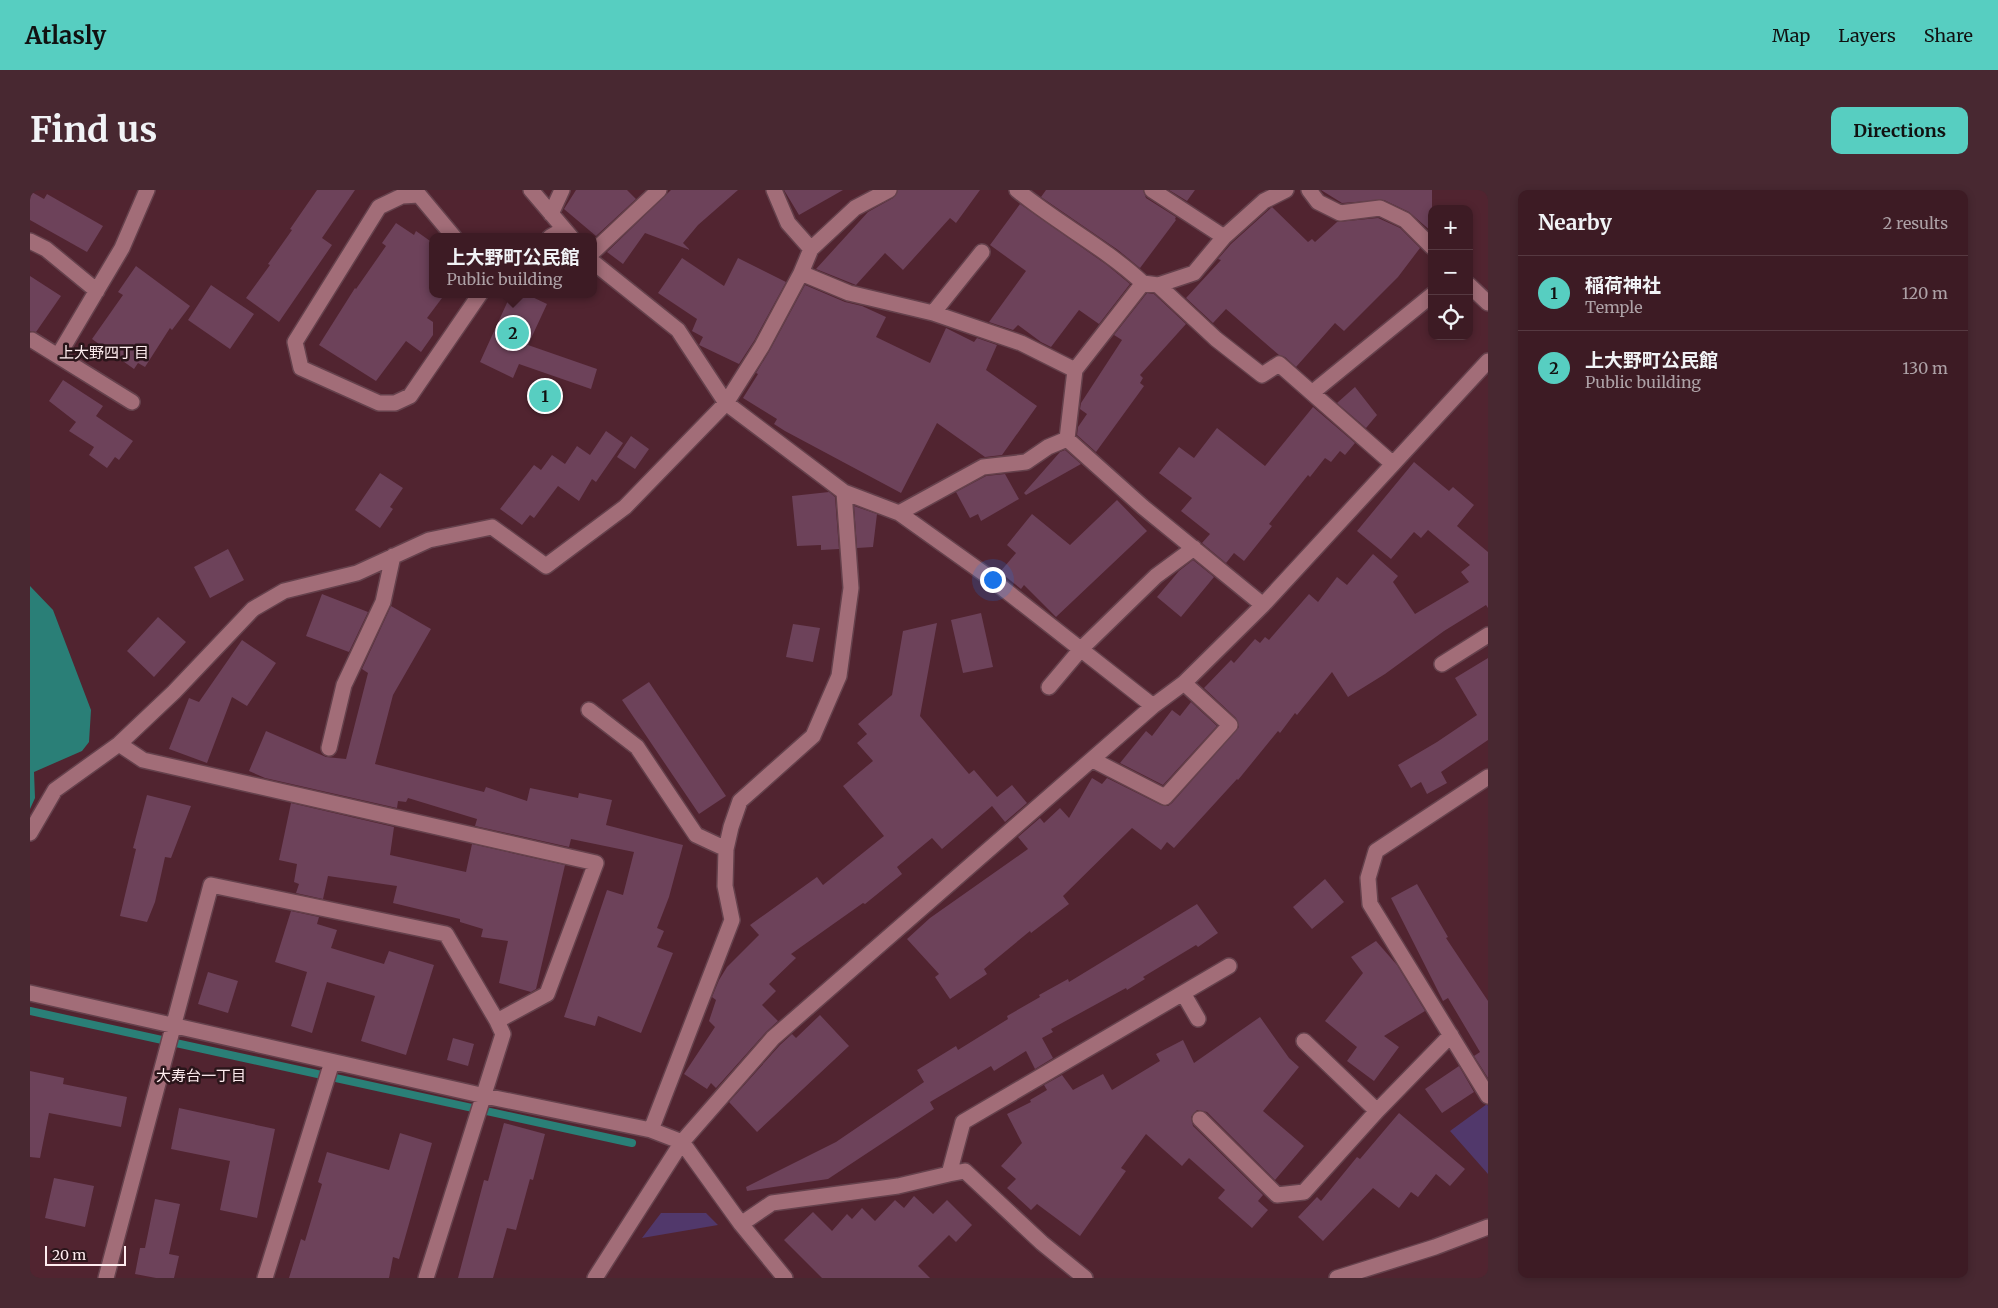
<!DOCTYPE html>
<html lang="en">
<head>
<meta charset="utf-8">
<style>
  body { margin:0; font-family:Merriweather,"Noto Sans JP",serif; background:#482831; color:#f1f3f6 }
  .controls { position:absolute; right:15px; top:15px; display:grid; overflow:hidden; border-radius:10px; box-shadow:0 2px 8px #0003 }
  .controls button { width:45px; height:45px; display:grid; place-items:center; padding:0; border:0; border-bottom:1px solid #563941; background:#3d1b24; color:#f1f3f6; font:25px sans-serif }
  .scale { position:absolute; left:15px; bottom:12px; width:81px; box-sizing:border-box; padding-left:5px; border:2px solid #feecef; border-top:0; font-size:14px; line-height:18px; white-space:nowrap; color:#feecef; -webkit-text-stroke:4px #2a151a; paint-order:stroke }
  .you { position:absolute; left:962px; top:389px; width:18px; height:18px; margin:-12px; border:4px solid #fff; border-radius:50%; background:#1a73e8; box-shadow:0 0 0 8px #1a73e833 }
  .badge { display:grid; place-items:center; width:32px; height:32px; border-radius:50%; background:#57cec1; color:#111; font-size:16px; font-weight:700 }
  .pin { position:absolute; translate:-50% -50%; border:2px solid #fff; box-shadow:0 1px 5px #0006 }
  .popup { position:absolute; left:399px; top:43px; width:168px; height:65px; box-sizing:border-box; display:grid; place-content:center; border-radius:10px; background:#3d1b24; filter:drop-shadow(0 1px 4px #0005); font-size:16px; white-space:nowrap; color:#ada1a6 }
  .popup b { font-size:19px; color:#f1f3f6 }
  .popup::after { content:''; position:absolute; left:50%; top:100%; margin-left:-10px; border:10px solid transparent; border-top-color:#3d1b24 }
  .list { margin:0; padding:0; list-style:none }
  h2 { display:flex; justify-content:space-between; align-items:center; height:65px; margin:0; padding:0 20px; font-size:21px }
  h2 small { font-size:16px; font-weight:400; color:#ada1a6 }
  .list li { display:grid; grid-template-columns:32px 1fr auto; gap:15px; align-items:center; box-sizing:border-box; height:75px; padding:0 20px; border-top:1px solid #563941 }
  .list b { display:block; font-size:19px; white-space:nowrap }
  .list p { margin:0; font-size:16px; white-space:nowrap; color:#ada1a6 }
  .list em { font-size:16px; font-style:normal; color:#ada1a6 }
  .icon { flex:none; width:28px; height:28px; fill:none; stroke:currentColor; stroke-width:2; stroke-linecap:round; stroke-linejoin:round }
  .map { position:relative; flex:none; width:1458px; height:1088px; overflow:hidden; border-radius:10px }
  header { display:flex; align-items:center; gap:30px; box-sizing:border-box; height:70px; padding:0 25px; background:#57cec1; color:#111 }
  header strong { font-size:24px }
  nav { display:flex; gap:28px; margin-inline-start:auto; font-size:18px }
  .intro { display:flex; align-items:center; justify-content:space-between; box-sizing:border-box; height:120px; padding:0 30px }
  h1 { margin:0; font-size:35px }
  .button { padding:12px 22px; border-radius:10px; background:#57cec1; color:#111; font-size:18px; font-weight:700 }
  main { display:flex; gap:30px; padding:0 30px }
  aside { flex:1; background:#3d1b24; border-radius:10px; box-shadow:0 2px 8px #0003 }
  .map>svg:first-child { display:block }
  .green { fill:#51386b }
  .water { fill:#2a7f77 }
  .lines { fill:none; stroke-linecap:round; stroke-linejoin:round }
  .stream { stroke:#2a7f77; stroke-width:8 }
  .building { fill:#6d425a }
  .minor-casing { stroke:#65414c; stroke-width:18 }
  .minor { stroke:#a26d78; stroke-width:15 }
  .labels { text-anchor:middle; stroke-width:5; stroke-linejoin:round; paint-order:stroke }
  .neighbourhood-label { font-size:15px; fill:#feecef; stroke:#2a151a }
</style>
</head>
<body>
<header>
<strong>Atlasly</strong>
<nav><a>Map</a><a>Layers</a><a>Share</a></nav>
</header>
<div class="intro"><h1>Find us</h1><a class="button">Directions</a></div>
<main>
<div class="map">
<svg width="1458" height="1088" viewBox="0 0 1458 1088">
  <rect width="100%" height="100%" fill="#512430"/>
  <!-- green -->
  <path class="green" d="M1457,914l1,2v68l-38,-43z
    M631,1023h45l12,12 -76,13z"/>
  <!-- water -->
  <path class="water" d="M0,396l23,24 38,100 -2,32 -7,9 -48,21 1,26 -5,11z"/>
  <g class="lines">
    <!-- stream -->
    <path class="stream" d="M0,821l602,132"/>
  </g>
  <!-- building -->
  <path class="building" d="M287,0h38l-33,48 10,7 -53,77 -33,-24 24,-33 -2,-1 24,-34 -2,-1z
    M546,0h51l9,9 -40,37 -32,-27z
    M641,0h67l-40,35 -15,18 7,7 -45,-17 -22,31 -16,-12z
    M754,0h59l-44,25z
    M868,0h82l-24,33 -6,-5 -47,52 -18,-17 -29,32 -40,-16 52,-57 25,-14z
    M1016,0h97l3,8 30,19 -1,2 1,1 -36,48 -22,-18 -77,-53z
    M1139,0h26l-8,11z
    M1291,0h111v42l-23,-20 -25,-12 -42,3z
    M0,1l14,8 3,-5 56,32 -16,26 -57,-32z
    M990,14l87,61 23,19 -31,40 -20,-14 -28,37 -10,-5 -23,-17 -5,5 -24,-8 37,-51 -36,-26z
    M1242,17l36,35 4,-3 3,3 22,-20 41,-4 22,10 20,20 -22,29 -54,54 -9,-8 -39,44 -11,-10 -6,-2 -53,-46 -13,14 -27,-25 35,-38 -3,-1 13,-15z
    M366,33l18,12 2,-4 17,12v51h12l-18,24 6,4v13l-12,17 -15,-11 -30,40 -57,-36 36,-57 1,1 30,-43 -4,-3z
    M652,68l42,28 14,-28 48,24 -32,59 -15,23 -40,-19 4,-8 -11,-6 5,-12 -39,-26z
    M106,76l54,40 -18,24 -2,-2 -25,39 -7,-4 -4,6 -42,-30 31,-44 -5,-3z
    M0,86l31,20 -25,36 -6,-1z
    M181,95l43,29 -24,35 -42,-29z
    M775,95l40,17 17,4 24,11 -10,20 54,26 16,-35 28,14 3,-4 20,7 -11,25 51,36 -35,49 -17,2 -48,-34 -36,70 -116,-62 -11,-7 3,-5 -34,-21 15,-24 -2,-1 14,-23z
    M1117,103l7,1 32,30 -46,51 3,3 -3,5 4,3 -48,66 -19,-17 1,-8 9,-13 -7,-5 1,-6 41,-63 -8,-5z
    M481,104h15l21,10 -19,41 69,24 -6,20 -72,-25 -6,14 -33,-16z
    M33,190l40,26 -7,10 37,25 -14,19 -4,-3 -8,11 -18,-13 5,-8 -25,-16 7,-9 -27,-21z
    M1325,197l22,28 -11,13 -29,-25z
    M1283,217l42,36 -10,12 -5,-4 -9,11 -6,-4 -15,19 -2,-2 -39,49 3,2 -28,35 -10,-8 -8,10 -24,-20 8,-9 -29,-23 11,-13 -33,-25 20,-26 15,11 23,-30 48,38z
    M576,241l17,12 -27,39 -4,-3 -13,22 -21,-15 -24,32 -4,-3 -8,10 -22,-16 34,-44 7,5 11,-15 13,9 12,-18 13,9z
    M601,246l18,13 -14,20 -18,-12z
    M1035,260l16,14 -55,31 -2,-2 36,-41z
    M1384,272l35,29 4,-4 21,18 -17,21 31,26v56l-2,-3 -42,26 -59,43 -37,23 -16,-25 -35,43 -2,-2 -15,20 -2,-2 -40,49 -1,-1 -63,69 -7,-6 -6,8 -29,-22 -69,68 6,8 -38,29 -1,-2 -46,38 3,5 -37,25 -15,-22 4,-3 -32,-35 23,-21 98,-69 -10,-12 22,-19 4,5 16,-15 9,10 23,-40 10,6 5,-6 54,27 7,1 4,-3 67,-76 -3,-9 -32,-30 27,-28 3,3 21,-24 5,4 5,-6 4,3 40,-46 9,8 19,-25 10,8 26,-31 25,22 -5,6 22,32 54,-32 -8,-10 9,-7 -42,-35 -7,8 -7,-6 -23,27 -34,-28z
    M350,283l23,15 -13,19 3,2 -13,19 -25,-18z
    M975,284l14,25 -38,22 -3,-7 -8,4 -14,-26 30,-16z
    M799,302l6,5 4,52 -18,1v-5l-24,1 -5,-50z
    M1087,310l30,31 -91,86 -32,-32 -3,4 -21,-17 16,-19 -9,-8 25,-31 38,31z
    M824,316l23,8 -4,33 -16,1z
    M198,359l16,31 -34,18 -16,-31z
    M1163,370l21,17 -33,40 -24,-20 22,-26z
    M292,404l46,18 -19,40 -43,-16z
    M361,416l40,23 -38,66 -18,69 109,28 2,-5 41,14 3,-13 48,10 1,-5 33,7 -6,25 77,20 -14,52 -12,31 7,3 -7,16 16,6 -32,80 -43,-17 -3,10 -31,-9 43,-127 16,5 11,-43 -63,-13 -2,8 -94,-21 2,-7 -69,-21 -2,4 -8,-1 -1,7 -132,-30 -16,-7 17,-40 60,26 20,2 22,-86 -6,-4z
    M951,423l12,54 -30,6 -12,-53z
    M128,427l28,25 -32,35 -27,-26z
    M907,433l-17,93 49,58 5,-4 23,27 15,-12 15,18 -22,19 -13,-16 -50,43 -10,-11 -35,29 5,7 -37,30 -2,-1 -72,51 5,4 -27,26 7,7 -14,14 16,16 -12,11 -50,56 -5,-5 -4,6 -23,-15 31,-47 -6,-6 7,-21 -4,-3 7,-17 8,-13 32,-32 -9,-10 67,-48 6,8 61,-49 -41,-50 30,-25 -16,-18 10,-9 -9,-10 34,-29 11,-64z
    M763,434l27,4 -7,34 -27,-5z
    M212,450l34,23 -29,43 -15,-9 -25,66 -38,-14 20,-51 10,4z
    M1458,468v82l-47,32 6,11 -20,11 -6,-12 -10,6 -13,-23 39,-23 40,-27 -22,-37z
    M619,492l77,114 -27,18 -77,-114z
    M1161,512l26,24 -54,59 -43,-22 26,-32 6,5 20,-26 8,6z
    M117,605l44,11 -20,52 -6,-1 -10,45 -8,20 -27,-6 16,-67 -3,-1z
    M261,613l103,24 -4,28 76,17 6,-28 93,21 -29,124 -5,3 -32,-9 9,-42 -27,-4 2,-8 -23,-7v-3l-67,-16 4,-17 -69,-10 -5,23 -27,-6 3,-9 -5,-2 3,-18 -18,-4z
    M1295,689l19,23 -32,27 -19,-22z
    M1387,694l31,53 -2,1 42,63v77l-14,-22 6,-4 -32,-54 -5,3 -52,-103z
    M1167,714l21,29 -20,14 -2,-2 -53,32 2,2 -18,11 -1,-2 -75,41 2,3 -11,6 11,20 -18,11 -9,-18 -32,20 -3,-5 -61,36 4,7 -106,70 -81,12 -1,-4 90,-45 88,-60 -7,-12 39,-24 2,4 50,-31 -1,-3 33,-19 -1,-2 29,-16 1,3z
    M261,721l28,6 -2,7 20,6 -6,18 53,16 5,-13 45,14 -28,90 -45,-14 14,-45 -48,-14 -15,51 -21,-7 16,-54 -32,-10z
    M1346,751l21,24 28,46 -41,25 15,11 -25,34 -27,-20 10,-14 -32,-26 38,-48 -12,-16z
    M178,782l30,9 -10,32 -30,-9z
    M790,825l29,31 -92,86 -28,-30 51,-57 12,-11 4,4z
    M1230,827l29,41 10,9 -36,44 41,35 -29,34 -68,-68 -10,-2 -6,7 2,9 70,69 -5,6 10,9 -16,18 -34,-30 7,-8 -36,-32 -7,8 -36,-32 -25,34 5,3 -46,65 -43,-32 -6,6 -24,-22 9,-9 -15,-13 21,-23 -15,-29 24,-12 -1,-2 17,-10 -3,-5 18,-10 11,15 30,-16 9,16 48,-29 -4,-7 27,-14 11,23z
    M423,848l21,6 -6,22 -21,-6z
    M1429,876l15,26 -32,21 -17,-24z
    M0,881l34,7 -1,6 64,13 -6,30 -72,-14 -9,45 -10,-1z
    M149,918l96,21 -18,89 -37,-8 10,-49 -59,-12z
    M1369,923l66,56 -15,17 -14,-12 -18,23 -7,-5 -12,16 -26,-20 -50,53 -25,-24 19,-20 4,4 36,-44 3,2z
    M474,933l41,11 -12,46 -3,-1 -14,51 -9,-2 -14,50h-35l26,-98 4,1z
    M370,943l32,10 -33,116 -6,-2 -4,21h-100l12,-39 4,2 17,-57 -4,-2 9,-30 62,18z
    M24,988l40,8 -9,41 -40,-9z
    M884,1006l19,18 14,-14 25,25 -16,17 -7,-7 -31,31 12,12h-108l-38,-38 29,-28 19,19 15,-17 5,5 10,-11 13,13 20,-21 9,8z
    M125,1009l25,5 -11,50 10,2 -5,22h-18l-21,-4 5,-26h5z"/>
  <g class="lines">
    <!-- minor casing -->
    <g class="minor-casing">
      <path id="minor" d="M501,0l40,47
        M744,0l14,33 23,26
        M987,0c40,33 87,57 126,93
        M1122,0l72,47
        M1279,0l9,12 22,11 40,-5 25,12 27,27
        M521,24l11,-24
        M424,47l-35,-42 -17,1 -23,11 -84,135 6,26 78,35h16l15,-7 70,-102
        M520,47l14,-8
        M0,51l16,8 51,42
        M563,62l66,-62
        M563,72l85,68 48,73 118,89 55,21 87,62 167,131
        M771,83l48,20 84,20 88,30 54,27
        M1128,95l58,54 46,36 17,-11 114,100
        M1439,95l19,18
        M903,123l49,-61
        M2,150l100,62
        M28,166l64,-108 25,-58
        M1283,202l119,-97
        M1037,249l76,68 120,98
        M869,323l84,-46 43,-5 22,-15 19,-8 8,-69 68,-87 15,2 36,-12 30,-36 40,-36 22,-11
        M1412,474l46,-29
        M1019,497l32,-38 75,-73 38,-28
        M559,520l48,37 59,88 30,14
        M89,554l24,16 453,103 -49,131 -50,27
        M299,558l15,-63 39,-83 10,-46
        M1063,570l72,37 65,-72 -46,-42
        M1458,587l-112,74 -8,27 2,26 118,192
        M0,643l25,-43 64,-46 55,-52 79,-83 31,-18 73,-18 72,-33 63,-13 54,39 79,-59 101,-104 36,-57 39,-73 10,-24 44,-41 34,-18
        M0,803l455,103 166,34 31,12 59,82 44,54
        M1153,803l15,26
        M1274,851l73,70
        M1170,929l77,76 27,-3 73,-81 74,-76
        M621,940l81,-210 -7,-34 1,-37 5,-22 9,-26 73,-65 26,-60 12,-88 -7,-96
        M919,984l16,-3 77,72 43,35
        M711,1034l31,-21 126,-17 51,-12 14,-52 266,-156
        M76,1088l105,-393 235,49 51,87 6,13 -77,244
        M235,1088l67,-216
        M565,1088l87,-136 91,-104 380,-332 31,-23 79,-78 225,-244
        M1307,1088l98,-31 53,-20"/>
    </g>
    <!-- minor -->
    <use href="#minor" class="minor"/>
  </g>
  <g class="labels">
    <!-- neighbourhood labels -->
    <g class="neighbourhood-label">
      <text x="74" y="168">上大野四丁目</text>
      <text x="171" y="891">大寿台一丁目</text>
    </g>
  </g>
</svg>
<div class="controls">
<button>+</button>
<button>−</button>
<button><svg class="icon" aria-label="locate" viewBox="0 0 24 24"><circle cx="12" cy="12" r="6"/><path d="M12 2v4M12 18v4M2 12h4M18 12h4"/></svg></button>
</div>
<div class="scale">20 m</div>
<div class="you"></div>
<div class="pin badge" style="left:515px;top:206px">1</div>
<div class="pin badge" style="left:483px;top:143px">2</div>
<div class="popup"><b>上大野町公民館</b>Public building</div>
</div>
<aside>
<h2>Nearby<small>2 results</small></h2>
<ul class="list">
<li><span class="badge">1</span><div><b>稲荷神社</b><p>Temple</p></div><em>120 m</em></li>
<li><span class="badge">2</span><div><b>上大野町公民館</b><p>Public building</p></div><em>130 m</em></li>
</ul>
</aside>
</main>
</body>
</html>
